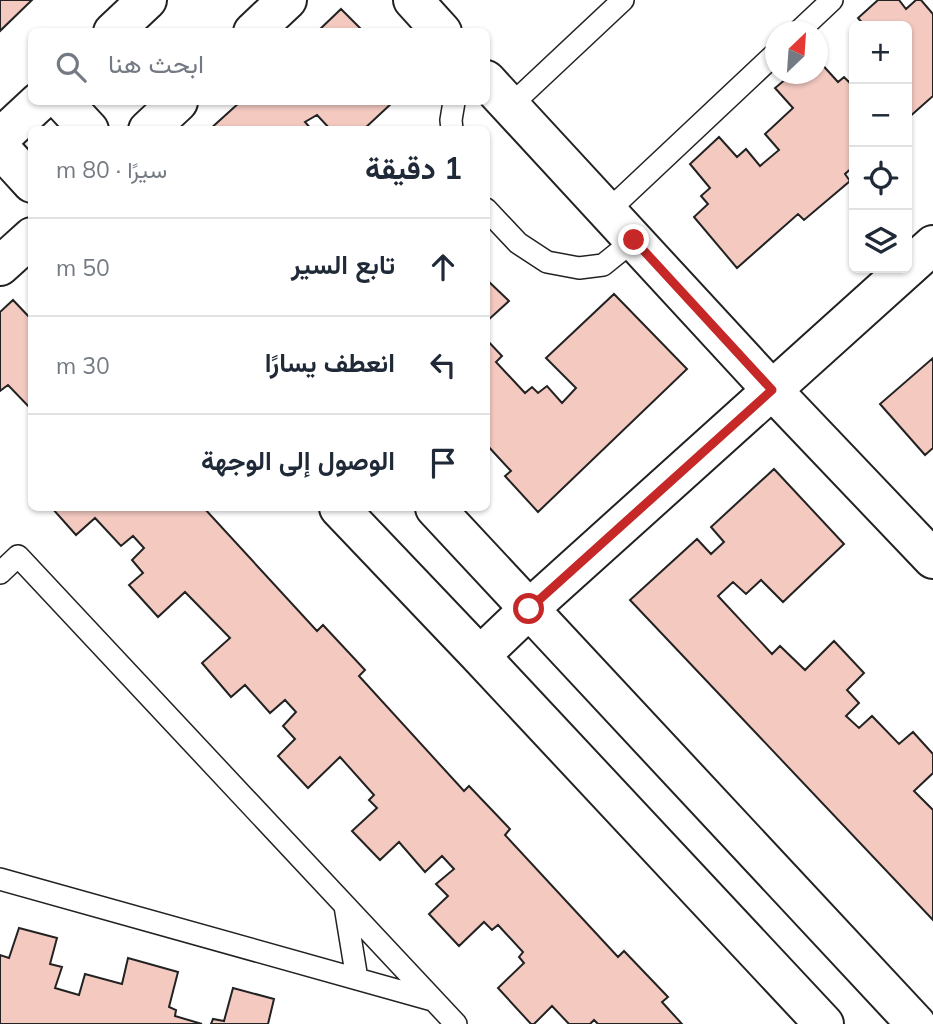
<!DOCTYPE html>
<html lang="ar">
<head>
<meta charset="utf-8">
<style>
  body { margin:0; font-family:Mulish,Vazirmatn,sans-serif; background:#f6f6f7; color:#1f2937; direction:rtl }
  .controls { position:absolute; right:21px; top:21px; display:grid; overflow:hidden; border-radius:10px; box-shadow:0 2px 5px #0004 }
  .controls button { width:63px; height:63px; display:grid; place-items:center; padding:0; border:0; border-bottom:2px solid #e0e1e3; background:#fff; color:#1f2937; font:35px sans-serif }
  .compass { position:absolute; left:765px; top:21px; width:63px; height:63px; border-radius:50%; background:#fff; box-shadow:0 2px 5px #0004; rotate:25deg }
  .stop { position:absolute; width:21px; height:21px; margin:-16px; border:5px solid #c62828; border-radius:50%; background:#fff }
  .stop.end { background:#c62828; border-color:#fff; box-shadow:0 2px 7px #0008 }
  .list { margin:0; padding:0; list-style:none }
  h2 { display:flex; justify-content:space-between; align-items:center; height:91px; margin:0; padding:0 28px; font-size:30px }
  h2 small { font-size:23px; font-weight:400; color:#747a83 }
  .list li { display:grid; grid-template-columns:46px 1fr auto; gap:21px; align-items:center; box-sizing:border-box; height:98px; padding:0 28px; border-top:2px solid #e0e1e3 }
  .list b { display:block; font-size:26px; white-space:nowrap }
  .list em { font-size:23px; font-style:normal; color:#747a83 }
  .icon { flex:none; width:38px; height:38px; fill:none; stroke:currentColor; stroke-width:2; stroke-linecap:round; stroke-linejoin:round }
  .map { position:relative; flex:none; width:933px; height:1024px; overflow:hidden; direction:ltr }
  .search { position:absolute; background:#fff; box-shadow:0 2px 5px #0004; left:28px; top:28px; width:462px; height:77px; display:flex; align-items:center; gap:18px; box-sizing:border-box; padding:0 24px; border-radius:10px; color:#747a83; font-size:26px }
  .panel { position:absolute; background:#fff; box-shadow:0 2px 5px #0004; left:28px; top:126px; width:462px; height:385px; border-radius:10px; direction:rtl }
  .map>svg:first-child { display:block }
  .building { fill:#f3c9c0; stroke:#222; stroke-width:2 }
  .lines { fill:none; stroke-linecap:round; stroke-linejoin:round }
  .lane-casing { stroke:#222; stroke-width:24 }
  .street-casing { stroke:#222; stroke-width:42 }
  .secondary-casing { stroke:#222; stroke-width:42 }
  .lane { stroke:#fff; stroke-width:21 }
  .street { stroke:#fff; stroke-width:38 }
  .secondary { stroke:#fff; stroke-width:38 }
  .route { stroke:#c62828; stroke-width:9 }
</style>
</head>
<body>
<div class="map">
<svg width="933" height="1024" viewBox="0 0 933 1024">
  <rect width="100%" height="100%" fill="#fff"/>
  <!-- building -->
  <path class="building" d="M0,0h32l-32,31z
    M878,0h21l7,9 10,-9h5l12,14v82l-26,23v-93h-42l-7,-8z
    M341,9l23,23h-47z
    M818,60l20,22 6,-5 5,5 5,-5v89l-9,8 5,7 -46,39 -6,-6 -61,54 -43,-51 14,-13 -7,-8 9,-8 -20,-24 29,-27 18,20 9,-8 14,17 19,-16 -14,-16 28,-26 -18,-20 17,-14h26z
    M240,102h153l-30,28h-32l-14,-15 -12,7 7,8h-103z
    M486,279l23,22 -23,21z
    M614,294l73,75 -149,143 -33,-36 6,-5 -25,-27v-105l16,17 -6,6 29,31 7,-6 6,6 9,-7 15,17 14,-15 -30,-30z
    M13,300l19,20v90l-24,-25 -8,6v-79z
    M933,358v90l-8,7 -45,-51z
    M774,469l70,75 -61,58 -22,-22 -15,14 -13,-12 -15,14 54,58 8,-8 25,24 29,-29 30,32 -17,17 12,13 -13,13 13,12 13,-12 27,28 14,-12 20,22v19l-19,18 19,19v110l-303,-320 67,-61 14,15 13,-12 -13,-15z
    M52,508h152l113,123 6,-6 42,45 -6,6 105,115 5,-5 41,43 -5,6 113,122 6,-6 44,46 -6,5 20,22h-84l-4,-4 -4,4h-21l-17,-18 -18,18h-3l-33,-36 26,-25 -5,-6 4,-5 -25,-27 -6,5 -8,-8 -25,24 -30,-32 19,-18 -12,-12 18,-15 -12,-13 -17,16 -26,-30 -19,18 -28,-29 25,-23 -8,-8 5,-5 -34,-38 -32,31 -30,-32 17,-17 -12,-13 13,-14 -11,-12 -15,13 -25,-28 -14,12 -29,-34 28,-25 -45,-46 -27,25 -29,-32 14,-12 -11,-13 12,-12 -11,-12 -12,10 -26,-28 -19,17z
    M19,928l38,10 -7,26 12,3 -7,21 24,7 6,-21 37,10 6,-26 50,14 -9,35 7,3 -1,6 27,8h-202v-69l9,3z
    M233,988l41,11 -6,25h-57l2,-5 11,2z"/>
  <g class="lines">
    <!-- lane casing -->
    <g class="lane-casing">
      <path id="lane" d="M798,32l34,-32
        M510,106l113,-106
        M452,130l-1,-10 3,-18
        M486,209l32,34 29,19 32,6 24,-3 31,-25
        M608,211l168,-158
        M0,573l18,-17 438,468
        M0,879l432,121
        M345,906l12,73"/>
    </g>
    <!-- street casing -->
    <g class="street-casing">
      <path id="street" d="M413,0l29,32
        M486,80l286,310 161,169
        M63,102l26,28
        M0,148l32,35
        M339,508l141,148 344,368
        M435,508l481,516
        M480,656l49,-47 404,-364"/>
    </g>
    <!-- secondary casing -->
    <g class="secondary-casing">
      <path id="secondary" d="M113,32l34,-32
        M253,32l34,-32
        M148,130l30,-28
        M0,138l39,-36
        M0,266l32,-29"/>
    </g>
    <!-- lane -->
    <use href="#lane" class="lane"/>
    <!-- street -->
    <use href="#street" class="street"/>
    <!-- secondary -->
    <use href="#secondary" class="secondary"/>
  </g>
  <g class="lines">
    <!-- route -->
    <path class="route" d="M529,609l243,-219 -138,-150"/>
  </g>
</svg>
<div class="controls">
<button>+</button>
<button>−</button>
<button><svg class="icon" aria-label="locate" viewBox="0 0 24 24"><circle cx="12" cy="12" r="6"/><path d="M12 2v4M12 18v4M2 12h4M18 12h4"/></svg></button>
<button><svg class="icon" aria-label="layers" viewBox="0 0 24 24"><path d="M12 4l9 5-9 5-9-5zM3 14l9 5 9-5"/></svg></button>
</div>
<svg class="compass" viewBox="-18 -18 36 36"><path d="M0-13l5 13h-10z" fill="#e53935"/><path d="M0 13l5-13h-10z" fill="#747a83"/></svg>
<div class="stop" style="left:529px;top:609px"></div>
<div class="stop end" style="left:634px;top:240px"></div>
<div class="search"><svg class="icon" aria-label="search" viewBox="0 0 24 24"><circle cx="10" cy="10" r="6"/><path d="M15 15l6 6"/></svg>ابحث هنا</div>
<section class="panel">
<h2>1 دقيقة<small>سيرًا · 80 m</small></h2>
<ul class="list">
<li><svg class="icon" aria-label="ahead" viewBox="0 0 24 24"><path d="M12 20V5M6 11l6-6 6 6"/></svg><div><b>تابع السير</b></div><em>50 m</em></li>
<li><svg class="icon" aria-label="left" viewBox="0 0 24 24"><path d="M17 20v-9H6M10 6l-5 5 5 5"/></svg><div><b>انعطف يسارًا</b></div><em>30 m</em></li>
<li><svg class="icon" aria-label="arrive" viewBox="0 0 24 24"><path d="M6 21V4h12l-3 4 3 4H6"/></svg><div><b>الوصول إلى الوجهة</b></div></li>
</ul>
</section>
</div>
</body>
</html>
